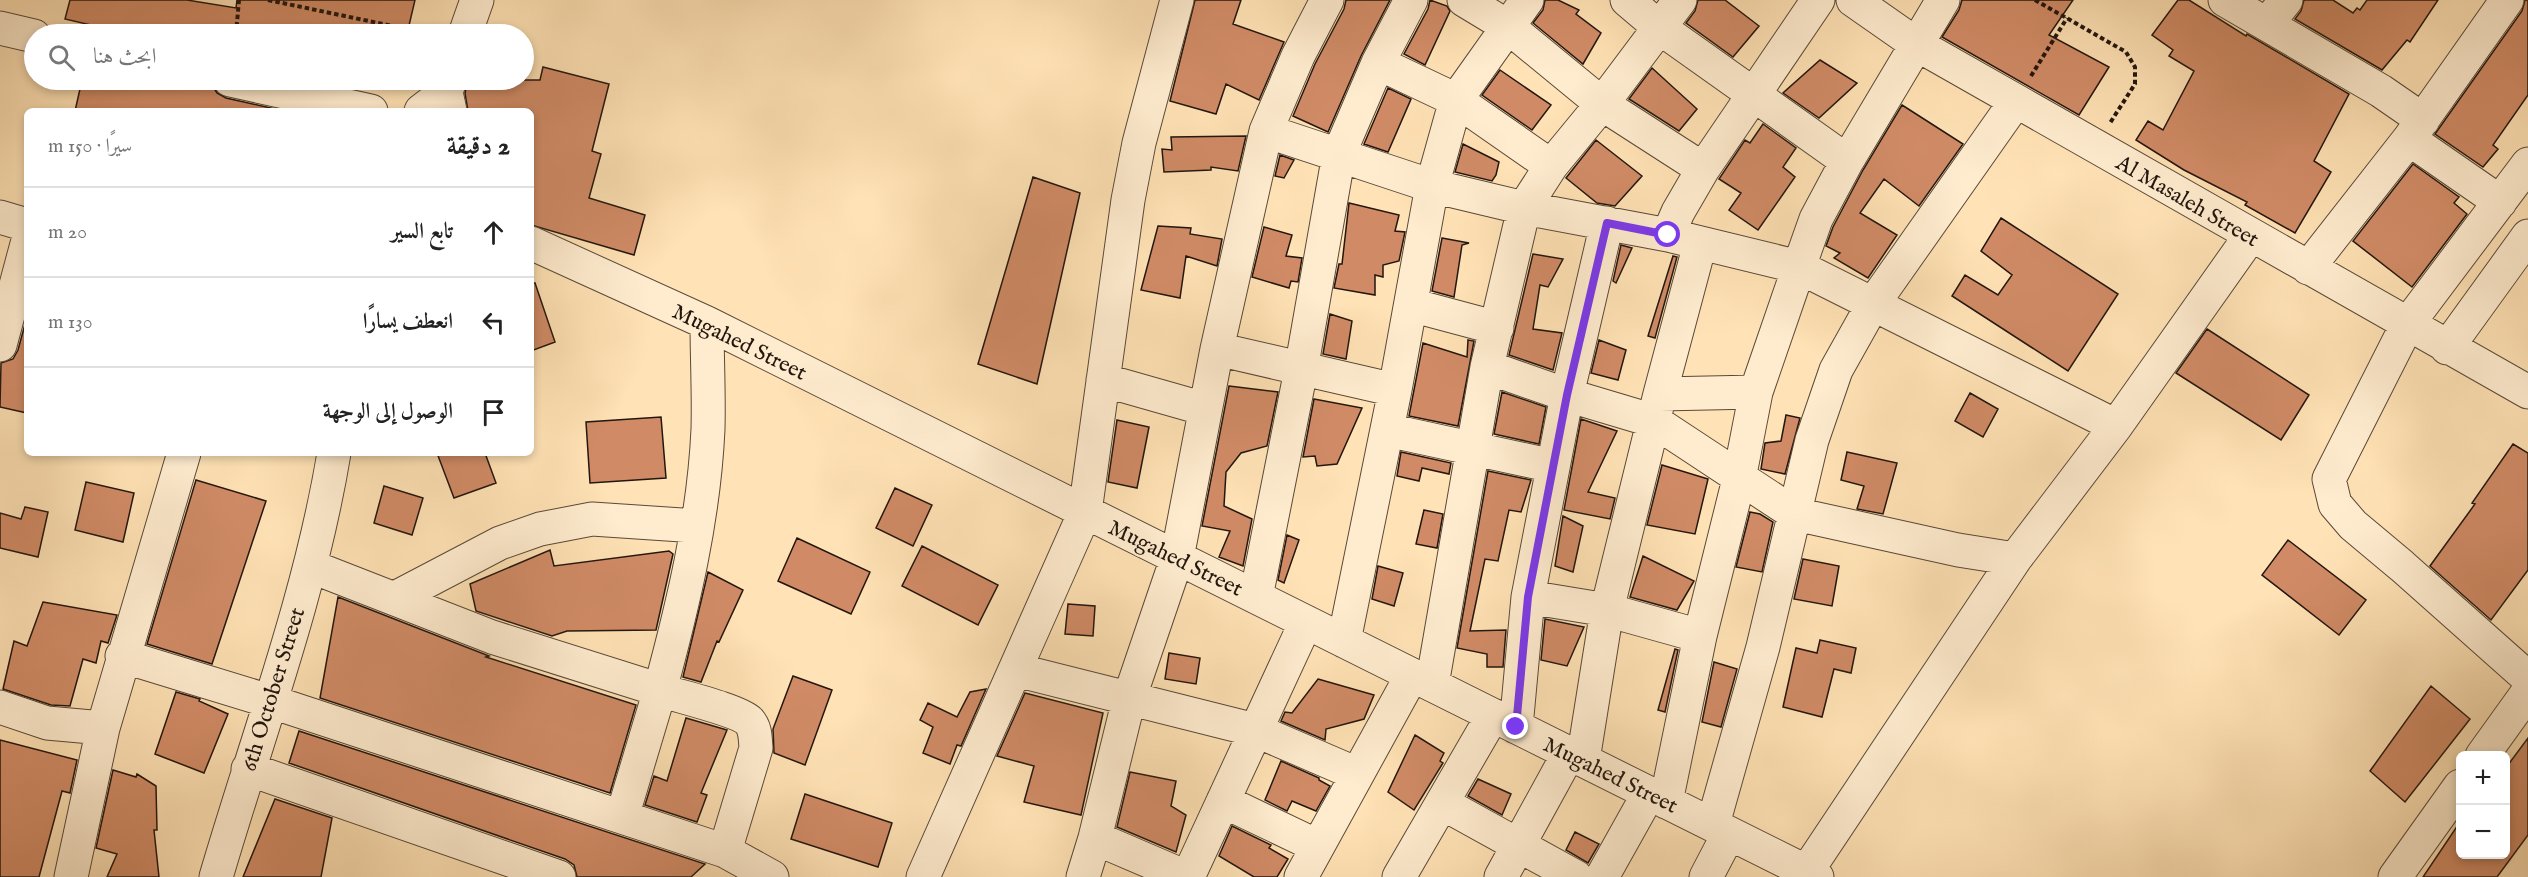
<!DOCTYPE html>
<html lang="ar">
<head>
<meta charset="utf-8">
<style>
  body { margin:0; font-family:"IM FELL English",Amiri,serif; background:#f6f6f6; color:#222; direction:rtl }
  .controls { position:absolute; right:18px; bottom:18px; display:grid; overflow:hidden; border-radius:9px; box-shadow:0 3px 9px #0003 }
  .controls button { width:54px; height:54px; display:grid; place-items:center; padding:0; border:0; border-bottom:2px solid #e0e0e0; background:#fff; color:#222; font:30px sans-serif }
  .stop { position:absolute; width:18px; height:18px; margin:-14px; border:4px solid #7c3aed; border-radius:50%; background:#fff }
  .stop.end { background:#7c3aed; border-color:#fff; box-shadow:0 2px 6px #0008 }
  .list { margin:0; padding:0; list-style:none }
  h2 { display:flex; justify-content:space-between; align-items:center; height:78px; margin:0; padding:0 24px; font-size:26px }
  h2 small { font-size:20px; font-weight:400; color:#767676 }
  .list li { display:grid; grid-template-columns:39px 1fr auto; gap:18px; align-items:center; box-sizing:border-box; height:90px; padding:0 24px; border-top:2px solid #e0e0e0 }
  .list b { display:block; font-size:22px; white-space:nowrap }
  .list em { font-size:20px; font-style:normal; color:#767676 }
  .icon { flex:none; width:33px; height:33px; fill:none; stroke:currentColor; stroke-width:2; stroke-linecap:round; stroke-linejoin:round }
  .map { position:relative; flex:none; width:2528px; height:877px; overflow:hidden; direction:ltr }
  .search { position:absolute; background:#fff; box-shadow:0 3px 9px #0003; left:24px; top:24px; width:510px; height:66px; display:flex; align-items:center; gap:15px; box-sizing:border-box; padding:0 21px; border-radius:33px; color:#767676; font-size:22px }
  .panel { position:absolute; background:#fff; box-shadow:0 3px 9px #0003; left:24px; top:108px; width:510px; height:348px; border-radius:9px; direction:rtl }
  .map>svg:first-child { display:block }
  .building { fill:#d08b66; stroke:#22160f; stroke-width:1.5 }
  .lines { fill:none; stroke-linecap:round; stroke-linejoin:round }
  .minor-casing { stroke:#594938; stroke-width:35 }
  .path { stroke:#22160f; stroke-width:4; stroke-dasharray:4.5 3; stroke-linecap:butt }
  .minor { stroke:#ffeccf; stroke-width:33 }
  .route { stroke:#7c3aed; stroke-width:8 }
  .labels { text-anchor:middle; stroke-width:4.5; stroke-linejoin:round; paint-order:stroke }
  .street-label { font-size:22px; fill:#22160f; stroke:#ffeccf }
</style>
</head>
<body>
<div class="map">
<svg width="2528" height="877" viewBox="0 0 2528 877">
  <rect width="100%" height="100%" fill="#ffe2b5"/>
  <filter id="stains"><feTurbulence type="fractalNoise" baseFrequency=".00333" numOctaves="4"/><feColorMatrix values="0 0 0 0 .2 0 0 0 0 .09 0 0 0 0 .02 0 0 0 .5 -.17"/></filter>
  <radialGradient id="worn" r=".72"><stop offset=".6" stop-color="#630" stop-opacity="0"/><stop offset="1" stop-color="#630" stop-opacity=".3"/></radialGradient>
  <!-- building -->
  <path class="building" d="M70,0h117l49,8 1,-8h178l-8,34h-278l-64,-15z
    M1195,0h46l-8,24 51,18 -25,58 -33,-16 -10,30 -46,-13z
    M1346,0h44l-29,56 -33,76 -35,-16 22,-52 29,-55z
    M1430,0l17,6 3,5 -25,54 -21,-11 24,-45z
    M1545,0h13l21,10 -3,4 25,19 -18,31 -50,-41 10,-13z
    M1698,0h27l34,26 -26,31 -47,-34 9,-12z
    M1962,0h111l-24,35 60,32 -30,48 -137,-78 17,-27z
    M2178,0h11l57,36 1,-2 102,60 -35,67 17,11 -36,61 -50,-28 2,-3 -63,-32 -48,-30 12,-19 15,9 31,-59 -25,-15 4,-6 -21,-15z
    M2304,0h29l20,13 4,-5 3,2 7,-10h71l-28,42 -3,-2 -25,30 -87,-51 6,-8z
    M2525,0h3v95l-35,50 5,4 -15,18 -48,-33 87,-123z
    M1820,60l37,23 -38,35 -36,-25z
    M543,67l66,17 -17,67 9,3 -12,44 56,17 -11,40 -103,-30v-114h-63l-3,-18 3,-13h72z
    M1652,68l45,41 -18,22 -50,-32z
    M1500,70l51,35 -19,25 -50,-35z
    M82,80h101l29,5 5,8 9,5 58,13h-209z
    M1388,88l23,11 -23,53 -24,-8z
    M1902,105l61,39 -44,62 -35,-27 -24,34 37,22 -29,43 -34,-20 6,-5 -14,-7 7,-19 30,-57z
    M1763,124l33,24 -13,19 12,10 -37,53 -29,-20 12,-17 -22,-14 26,-39 5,3z
    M1246,136l-8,35 -27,-4v3l-47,2 -2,-23 10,1 -1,-13z
    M1596,140l46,36 -27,30 -18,-3 -31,-25z
    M1463,144l36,18 -3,13 -4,6 -37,-9z
    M1280,155l14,5 -10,18 -9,-2z
    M2413,164l46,33 -5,6 13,11 -55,73 -59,-46z
    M1033,177l47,16 -43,191 -59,-20z
    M1349,203l50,12 -4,16 10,1 -6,29 -16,4v12l-8,-2v20l-41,-7 5,-24h3z
    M2001,218l117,76 -50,77 -116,-75 13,-21 33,20 14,-20 -31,-24z
    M1158,226l33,2 -1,6 32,5 -5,27 -31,-10 -6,42 -39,-8z
    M1264,227l28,8 -6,21 16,2 -4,24 -7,-1 -2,7 -37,-11z
    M1442,238l27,5 -7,2 -8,52 -22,-6z
    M1621,245l11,3 -16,35 -3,-2z
    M1533,254l30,5 -15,28 -8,-2 -7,44 29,4 -9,37 -44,-15z
    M1673,256l4,1 -22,81 -7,-2z
    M535,283l20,59 -24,9v-67z
    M1330,314l22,7 -6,38 -23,-5z
    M27,317v96l-27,-6 1,-44 12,-4 5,-9z
    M2207,329l102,66 -28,45 -105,-67z
    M1468,340l6,1 -16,85 -49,-10 14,-73 44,14z
    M1599,340l27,10 -8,30 -27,-7z
    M1229,386l49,6 -11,54 -26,7 -15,19 -2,34 28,13 -9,47 -24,-9 11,-26 -28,-5z
    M1502,392l44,15 -7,37 -45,-10z
    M1970,393l28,16 -15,28 -28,-16z
    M1314,399l48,9 -25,56 -20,2 -2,-10 -12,1z
    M1786,415l14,3 -15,56 -24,-5 4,-26 16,-2z
    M661,417l5,61 -76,5 -4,-61z
    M1581,419l36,12 -29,61 27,6 -5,21 -46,-9z
    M1117,420l32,7 -12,61 -29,-6z
    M2513,444l15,9v117l-37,50 -61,-54 45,-62 -3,-1z
    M1401,452l50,11 -2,11 -27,-6 -3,13 -22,-5z
    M1847,452l50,11 -14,51 -26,-5 7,-23 -23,-6z
    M437,453h48l11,30 -42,15z
    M1662,465l46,14 -13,55 -48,-9z
    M1488,471l43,9 -10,32 -12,-2 -11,51 -13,-2 -15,72 36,-1 -3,37h-16v-13l-30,-6z
    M196,480l70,21 -54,163 -65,-20z
    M86,482l48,11 -11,49 -48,-12z
    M384,486l39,12 -11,37 -38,-12z
    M895,488l37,17 -19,41 -37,-18z
    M25,507l23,5 -10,45 -38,-9v-35l21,6z
    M1424,510l19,4 -6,34 -21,-4z
    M1750,512l10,2 13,8 -11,50 -26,-5z
    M1563,516l20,10 -10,46 -18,-6z
    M1287,535l12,5 -15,43 -6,-3z
    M797,538l73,34 -19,42 -73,-33z
    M2288,540l78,60 -27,35 -77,-60z
    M922,546l76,39 -20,40 -76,-39z
    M550,550l4,16 115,-15 4,3 -17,76 -89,1 -15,5 -76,-25 -6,-27z
    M1643,556l51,25 -17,29 -47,-13z
    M1803,559l36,7 -7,40 -38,-7z
    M1378,566l25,7 -9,33 -22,-7z
    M708,572l35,18 -24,52 -2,-1 -16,41 -18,-5z
    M338,597l151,59 -3,1 150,48 -26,88 -290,-95z
    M43,602l74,13 -9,28 -7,-2 -5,22 -13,-4 -13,47 -19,-1 -48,-16 11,-48 13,5z
    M1068,604l27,2 -2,30 -28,-2z
    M1545,619l39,8 -17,39 -26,-6z
    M1820,640l36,8 -5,25 -17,-4 -12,48 -39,-10 13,-59 21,5z
    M1675,649l3,1 -13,62 -7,-2z
    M1169,653l31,5 -4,26 -31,-5z
    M1714,662l23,7 -16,58 -19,-5z
    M793,676l39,14 -27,75 -31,-12 -1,-24z
    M1318,679l56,16 -10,24 -38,10 -1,11 -44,-19 4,-9 7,1z
    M2431,686l39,33 -65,83 -35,-31z
    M986,689l-25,57 -4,-1 -7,19 -27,-11 10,-26 -13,-7 8,-17 29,14 13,-25z
    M176,692l24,7 -1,2 29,13 -24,59 -49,-19z
    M1025,693l78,20 -22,102 -57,-13 10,-36 -37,-10z
    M686,718l41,12 -26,63 6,2 -10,27 -52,-17 9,-29 13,5z
    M299,731l406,133 -14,13h-114l-3,-12 -9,-6 -276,-96z
    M1415,735l29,18 -4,8 3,2 -29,47 -26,-18z
    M2528,738v97l-31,42h-74l37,-55v33h45v-86z
    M0,740l77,20 -7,33 -8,-2 -23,86h-39z
    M1281,761l38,17v2l11,6 -14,25 -24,-10 -5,10 -22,-11z
    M113,770l23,7 1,-3 19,12 1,44h-3l5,47h-52l10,-23 -21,-6z
    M1130,772l46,9 -5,25 15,9 -10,37 -59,-25z
    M1478,779l33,15 -9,21 -34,-19z
    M805,794l87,29 -14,44 -87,-28z
    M275,799l57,19 -11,59h-78z
    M1232,826l39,19 -2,3 19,11 -11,18h-23l-35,-21z
    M1575,832l24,12 -11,19 -22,-13z"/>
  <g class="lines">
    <!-- minor casing -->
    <g class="minor-casing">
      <path id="minor" d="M1464,0l43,26 95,78 101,65
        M1627,0l33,28 187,133
        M1853,0l63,44 612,348
        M2225,0l156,91 42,29
        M2268,23l18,-23
        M0,28l34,8
        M465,34l12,-34
        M1378,63l78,37 95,66
        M230,80l141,31
        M421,111l25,-19
        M450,111l-4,-19 4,-12
        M1266,131l166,55 92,22 144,27 131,32 317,159
        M2409,139l91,63
        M2528,164l-121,161 -78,154 6,25 18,21 49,41 126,112
        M0,217l27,8
        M1668,235l10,-23 25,-43 115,-169
        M531,243l176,80 1110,554
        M2308,268l101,-129 98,-139
        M1411,305l86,23
        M0,345l27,-101
        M2447,348l81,-112
        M1217,349l178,41
        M1487,367l80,28 87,26 141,93 163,36 57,9
        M1103,380l102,29
        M1660,394l96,-2
        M1387,430l166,36
        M310,566l182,71 168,53c23,-85 44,-172 48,-261 1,-35 -1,-71 -1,-106
        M1256,597l45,-227 38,-216 39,-91 33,-63
        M1528,597l79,13 93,26
        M395,598l105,-55 40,-14 52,-10 105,7
        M1344,641l51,-251 37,-204 24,-86 71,-100
        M122,656l147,45 456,150 47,26
        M1016,670l239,60 102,44
        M1432,685l55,-318 37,-159 27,-42 51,-62 78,-104
        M0,707l47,16 56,5
        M1516,727l12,-130 39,-202 40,-172
        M2482,756l46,-64
        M1583,760l24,-150 53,-216 40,-150
        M248,769l311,108
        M1223,801l94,45
        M1666,802l34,-166 39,-157 17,-87 43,-125 17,-48 31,-58 96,-161
        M1442,803l134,74
        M622,817l38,-127c17,6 78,20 89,31 7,8 6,17 7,27l-31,103
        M1713,824l50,-177 49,-207 24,-70 37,-66 143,-203
        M1095,838l91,39
        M71,877l32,-149 81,-275
        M216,877c41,-140 94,-279 118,-424
        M923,877l162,-365 43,-312 11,-57 38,-143
        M1083,877l12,-39 34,-139 48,-141 40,-209 49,-218 32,-75 29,-56
        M1188,877l118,-255
        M1301,877l111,-202
        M1399,877l94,-162
        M1501,877l68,-124
        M1602,877l47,-84
        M1706,877l23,-44
        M1803,877l212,-318 101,-133 135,-191
        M2395,877l65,-91"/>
    </g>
    <!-- path -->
    <path class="path" d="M268,0l163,34
      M2035,0l91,52 9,15v17l-25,39
      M236,34l3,-34
      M2031,76l36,-58"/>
    <!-- minor -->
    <use href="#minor" class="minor"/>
  </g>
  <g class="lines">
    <!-- route -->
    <path class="route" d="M1516,727l12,-130 39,-202 40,-172 61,12"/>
  </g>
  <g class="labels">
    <!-- street labels -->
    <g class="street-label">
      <text transform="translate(2188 200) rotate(30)" y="8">Al Masaleh Street</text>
      <text transform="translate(740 341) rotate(26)" y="8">Mugahed Street</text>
      <text transform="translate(1176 557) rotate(26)" y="8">Mugahed Street</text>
      <text transform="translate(272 689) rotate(-73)" y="8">6th October Street</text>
      <text transform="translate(1611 774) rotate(26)" y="8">Mugahed Street</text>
    </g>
  </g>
  <rect width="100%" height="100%" filter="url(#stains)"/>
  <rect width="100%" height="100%" fill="url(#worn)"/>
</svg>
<div class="controls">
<button>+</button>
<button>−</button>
</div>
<div class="stop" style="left:1668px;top:235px"></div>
<div class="stop end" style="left:1516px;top:727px"></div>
<div class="search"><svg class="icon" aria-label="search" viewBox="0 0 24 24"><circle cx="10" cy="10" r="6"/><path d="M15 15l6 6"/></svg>ابحث هنا</div>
<section class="panel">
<h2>2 دقيقة<small>سيرًا · 150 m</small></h2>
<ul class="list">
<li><svg class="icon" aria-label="ahead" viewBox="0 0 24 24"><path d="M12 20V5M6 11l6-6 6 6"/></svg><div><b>تابع السير</b></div><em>20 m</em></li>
<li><svg class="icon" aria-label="left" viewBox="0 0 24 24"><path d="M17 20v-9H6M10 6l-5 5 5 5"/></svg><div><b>انعطف يسارًا</b></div><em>130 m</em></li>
<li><svg class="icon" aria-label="arrive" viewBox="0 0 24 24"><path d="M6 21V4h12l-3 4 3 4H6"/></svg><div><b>الوصول إلى الوجهة</b></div></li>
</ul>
</section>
</div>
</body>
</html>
